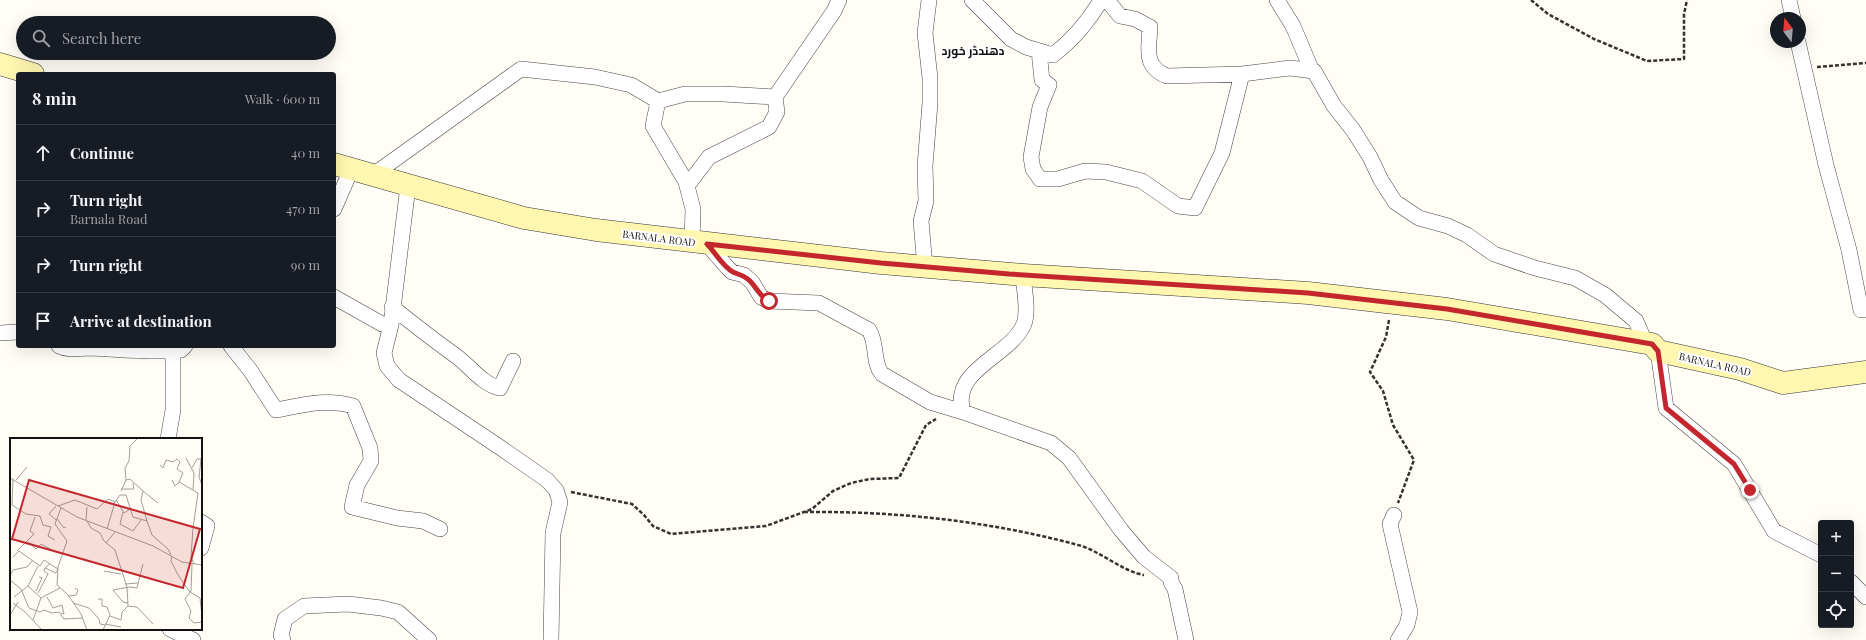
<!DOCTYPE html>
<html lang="en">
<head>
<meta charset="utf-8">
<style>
  body { margin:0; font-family:"Playfair Display",Cairo,serif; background:#20242c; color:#f1f3f6 }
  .controls { position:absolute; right:12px; bottom:12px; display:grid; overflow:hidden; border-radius:4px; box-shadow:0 4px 16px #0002 }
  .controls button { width:36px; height:36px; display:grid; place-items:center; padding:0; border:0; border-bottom:1px solid #363941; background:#171b24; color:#f1f3f6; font:20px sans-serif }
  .compass { position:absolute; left:1770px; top:12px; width:36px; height:36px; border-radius:50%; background:#171b24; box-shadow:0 4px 16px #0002; rotate:344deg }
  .stop { position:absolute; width:12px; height:12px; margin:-9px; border:3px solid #c4262e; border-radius:50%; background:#fff }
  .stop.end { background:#c4262e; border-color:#fff; box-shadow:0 1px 4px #0008 }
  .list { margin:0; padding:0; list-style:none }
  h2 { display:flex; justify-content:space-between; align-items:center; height:52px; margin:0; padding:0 16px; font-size:17px }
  h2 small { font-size:13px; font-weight:400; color:#9ea1a6 }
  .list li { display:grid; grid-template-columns:26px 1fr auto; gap:12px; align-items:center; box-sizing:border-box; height:56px; padding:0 16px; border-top:1px solid #363941 }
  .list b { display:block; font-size:15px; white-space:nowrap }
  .list p { margin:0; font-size:13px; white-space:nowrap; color:#9ea1a6 }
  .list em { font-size:13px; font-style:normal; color:#9ea1a6 }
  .icon { flex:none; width:22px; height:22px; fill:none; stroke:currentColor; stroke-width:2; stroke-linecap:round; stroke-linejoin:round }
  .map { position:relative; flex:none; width:1866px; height:640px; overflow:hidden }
  .search { position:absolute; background:#171b24; box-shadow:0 4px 16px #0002; left:16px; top:16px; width:320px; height:44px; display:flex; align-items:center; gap:10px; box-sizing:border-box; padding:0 14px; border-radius:22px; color:#9ea1a6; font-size:15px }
  .panel { position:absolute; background:#171b24; box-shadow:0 4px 16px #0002; left:16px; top:72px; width:320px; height:276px; border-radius:4px }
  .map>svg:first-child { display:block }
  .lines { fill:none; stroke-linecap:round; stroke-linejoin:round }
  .street-casing { stroke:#444; stroke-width:16 }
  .secondary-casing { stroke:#333; stroke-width:23 }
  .path { stroke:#333; stroke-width:2.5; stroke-dasharray:4 2; stroke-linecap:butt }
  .street { stroke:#fff; stroke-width:15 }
  .secondary { stroke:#fff6b0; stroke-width:22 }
  .route { stroke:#c4262e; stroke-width:5 }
  .labels { text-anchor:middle; stroke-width:4; stroke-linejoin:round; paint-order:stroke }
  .street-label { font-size:10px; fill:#111; stroke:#fff }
  .quarter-label { font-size:12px; font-weight:bold; fill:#111; stroke:#fff }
  .inset-road { fill:none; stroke:#a09f9a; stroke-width:1 }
  .view { fill:#c4262e; fill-opacity:0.15; stroke:#c4262e; stroke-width:2 }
  .inset-edge { fill:none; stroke:#111; stroke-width:2 }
</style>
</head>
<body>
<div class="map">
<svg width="1866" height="640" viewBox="0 0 1866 640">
  <rect width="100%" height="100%" fill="#fffdf5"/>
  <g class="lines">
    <!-- street casing -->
    <g class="street-casing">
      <path id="street" d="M972,0l39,39 15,8 27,8c21,-16 35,-33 48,-55
        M1107,0l13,16 15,3 15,8c-1,21 -7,40 17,49l75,-2 48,-6 24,3 20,35 19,24 17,27 11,23 14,22 24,16 29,8 19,9 27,19 41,14 40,10 30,17 31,26 9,21
        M1277,0l16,26 19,45
        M1789,0l4,18
        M1798,42l28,123 23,85 12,60h5
        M1039,51l3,29 7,5 -9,22 -9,50 2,12 7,10h18l27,-8 21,1 36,9 36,25 17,2 27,-55 20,-79
        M658,101l-5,25 33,56 7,27 -1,33
        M373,175l148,-106 74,8 36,8 27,16 27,-7h38l52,3 59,-86 5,-11
        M408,186l-17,139 -7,28 3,13 12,14 102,68 46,32 9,10 4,12 -7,31 -2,107
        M687,186l22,-29 60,-30 8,-15 -2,-15
        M334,209l13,-30
        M707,244l20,23 5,5 12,3 8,7 9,15 8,4 50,2 50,27c9,14 3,32 13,44l48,28 33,10 88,31 18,15 52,72 23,27 27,21v4l4,7 11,51
        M925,267l-4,-46 5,-20 -1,-35 5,-63v-25l-5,-45 4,-33
        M334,297l48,27 9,1
        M392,307c21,17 42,33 64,49 14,10 27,29 44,32l13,-27
        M0,333l18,-1
        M59,346c10,5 20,2 30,2 31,1 61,5 92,2l4,-4
        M231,346l19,24 26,40c26,-5 51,-12 77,-4l17,42 1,13 -14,24 -5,22 45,11 26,3 17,8
        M1658,351l8,57 68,56 40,67 47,24
        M963,412c-13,-43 47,-55 61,-88 5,-14 0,-34 -1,-49
        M168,439l5,-29v-59
        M1394,515l-4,9 2,9 18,79 -3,13 -9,15
        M201,522l6,4 -6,22
        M1851,582l15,15
        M170,629l23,11
        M283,640l-2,-5 4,-16 19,-13 44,-2 33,4 17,4 31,28"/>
    </g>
    <!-- secondary casing -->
    <g class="secondary-casing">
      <path id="secondary" d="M0,64l33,10
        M334,164l190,54 72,12 285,33 142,12 285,18 139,16 205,35 6,7 82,18 43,14 83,-11"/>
    </g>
    <!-- path -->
    <path class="path" d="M1531,0l17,14 46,25 53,22 37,-2v-45l3,-14
      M1817,67l49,-4
      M1389,320l-3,17 -16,35 13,19 10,34 21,35 -16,43
      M571,492l61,12 12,11 9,11 18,8 95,-8 46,-17 21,-18 18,-8 19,-4 29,-1 27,-53 10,-6
      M804,512c92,-1 185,9 274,33 21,5 45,27 66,30"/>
    <!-- street -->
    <use href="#street" class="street"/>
    <!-- secondary -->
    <use href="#secondary" class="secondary"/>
  </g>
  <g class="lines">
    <!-- route -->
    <path class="route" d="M769,301c-10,-5 -12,-13 -19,-20 -6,-6 -11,-6 -17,-9 -10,-5 -18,-20 -26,-28l174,19 128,11 299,19 139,16 205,35 6,7 8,57 68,56 16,26"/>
  </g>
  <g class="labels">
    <!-- street labels -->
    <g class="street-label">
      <text transform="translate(659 238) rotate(7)" y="4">BARNALA ROAD</text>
      <text transform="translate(1715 364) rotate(13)" y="4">BARNALA ROAD</text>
    </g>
    <!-- quarter labels -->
    <g class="quarter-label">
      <text x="973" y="55">دھندڈر خورد</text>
    </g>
  </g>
  <!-- overview -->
  <g transform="translate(10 438)">
    <rect width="192" height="192" fill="#fffdf5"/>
    <path class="inset-road" d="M128,0l-8,8 -1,15 -4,7 1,12 4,-1 13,12 -2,9 6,21M176,20l8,15 -1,17M191,21l-2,18 3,8M150,27l3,3 3,-8 7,2 4,-3 3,3 -3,7 6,4 -4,9 19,11M182,30l5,-9h5M0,40l67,39 76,29 29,16 20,3M3,41l-1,26 14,9 14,2 3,9 8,2 -3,9 7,4M6,42l11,-13M162,42l3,6 4,-4M111,51h13l-1,-6M111,53l5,-11M133,53l15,12M106,62l8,13 6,-4M46,68l-7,8 7,6M48,68l17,-6 22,9 11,-10 7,3 5,-7h6l7,22 14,4 5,14 16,14 3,6M51,70l-6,16 12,17 -9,26 -1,18 11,10 13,19 6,16M113,74l-3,12 13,7 8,-11M47,81l7,9 2,-1M76,82l1,-13M77,83l4,7 9,5 4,8 11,9 12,37 1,19 -6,6 -1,8 -11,-4M97,91l8,-27M18,104l8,7 5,-5 11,6M96,105l9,-11M7,113l17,-17 -4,-3 5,-14M162,118l-1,5 7,14 12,17 10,6 2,18M3,119l6,-6 21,15 4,-6 6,4 -5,4 11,5 2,-4 -8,-5M182,126l-1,27 -6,8 6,12 -2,7 5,5 8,-1M184,126l-3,-7 2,-29 5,-35M94,133l17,3M0,138l3,-6 14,-3 6,-7M0,142l11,9 8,19 11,4 4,-2 8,3 7,-1 5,7 19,-1M115,146l13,-1M18,148l10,-20M26,153l6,-13 -3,-1M28,155l10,-19 -4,-3 1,-3M59,158l7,-1 2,-5 -3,-2M4,159l14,-11 13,12M37,159l6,11 9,-3 2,9 -3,-1M88,161h4v7l5,1 3,8 -7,15M3,165l12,9 17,18M63,165l16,5 10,11 1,5 5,1M118,165l-5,-1 -10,-12 16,-3 8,1 6,-24M118,168l9,1 16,17M0,177l8,-13M23,182l8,-22 19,-10M95,186l16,3"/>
    <path class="view" d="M19,42l171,49 -17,59 -171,-49z"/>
    <rect width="192" height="192" class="inset-edge"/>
  </g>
</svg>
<div class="controls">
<button>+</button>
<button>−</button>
<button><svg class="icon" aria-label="locate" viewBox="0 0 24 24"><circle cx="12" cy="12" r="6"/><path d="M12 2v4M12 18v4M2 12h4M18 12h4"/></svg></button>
</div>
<svg class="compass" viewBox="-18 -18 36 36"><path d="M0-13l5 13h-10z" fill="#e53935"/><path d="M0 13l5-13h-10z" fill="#9ea1a6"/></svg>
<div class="stop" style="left:769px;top:301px"></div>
<div class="stop end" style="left:1750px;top:490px"></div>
<div class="search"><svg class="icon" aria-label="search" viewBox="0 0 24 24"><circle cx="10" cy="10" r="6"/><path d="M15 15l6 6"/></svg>Search here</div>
<section class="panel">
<h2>8 min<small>Walk · 600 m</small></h2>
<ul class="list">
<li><svg class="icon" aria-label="ahead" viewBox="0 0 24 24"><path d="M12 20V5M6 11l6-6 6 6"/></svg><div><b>Continue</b></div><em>40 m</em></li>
<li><svg class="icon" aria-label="right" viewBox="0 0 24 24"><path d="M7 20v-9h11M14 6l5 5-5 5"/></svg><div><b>Turn right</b><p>Barnala Road</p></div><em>470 m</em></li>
<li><svg class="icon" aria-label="right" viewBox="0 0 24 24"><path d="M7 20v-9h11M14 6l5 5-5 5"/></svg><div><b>Turn right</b></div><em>90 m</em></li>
<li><svg class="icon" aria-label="arrive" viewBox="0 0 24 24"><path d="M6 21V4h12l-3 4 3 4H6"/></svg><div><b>Arrive at destination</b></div></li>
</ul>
</section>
</div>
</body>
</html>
